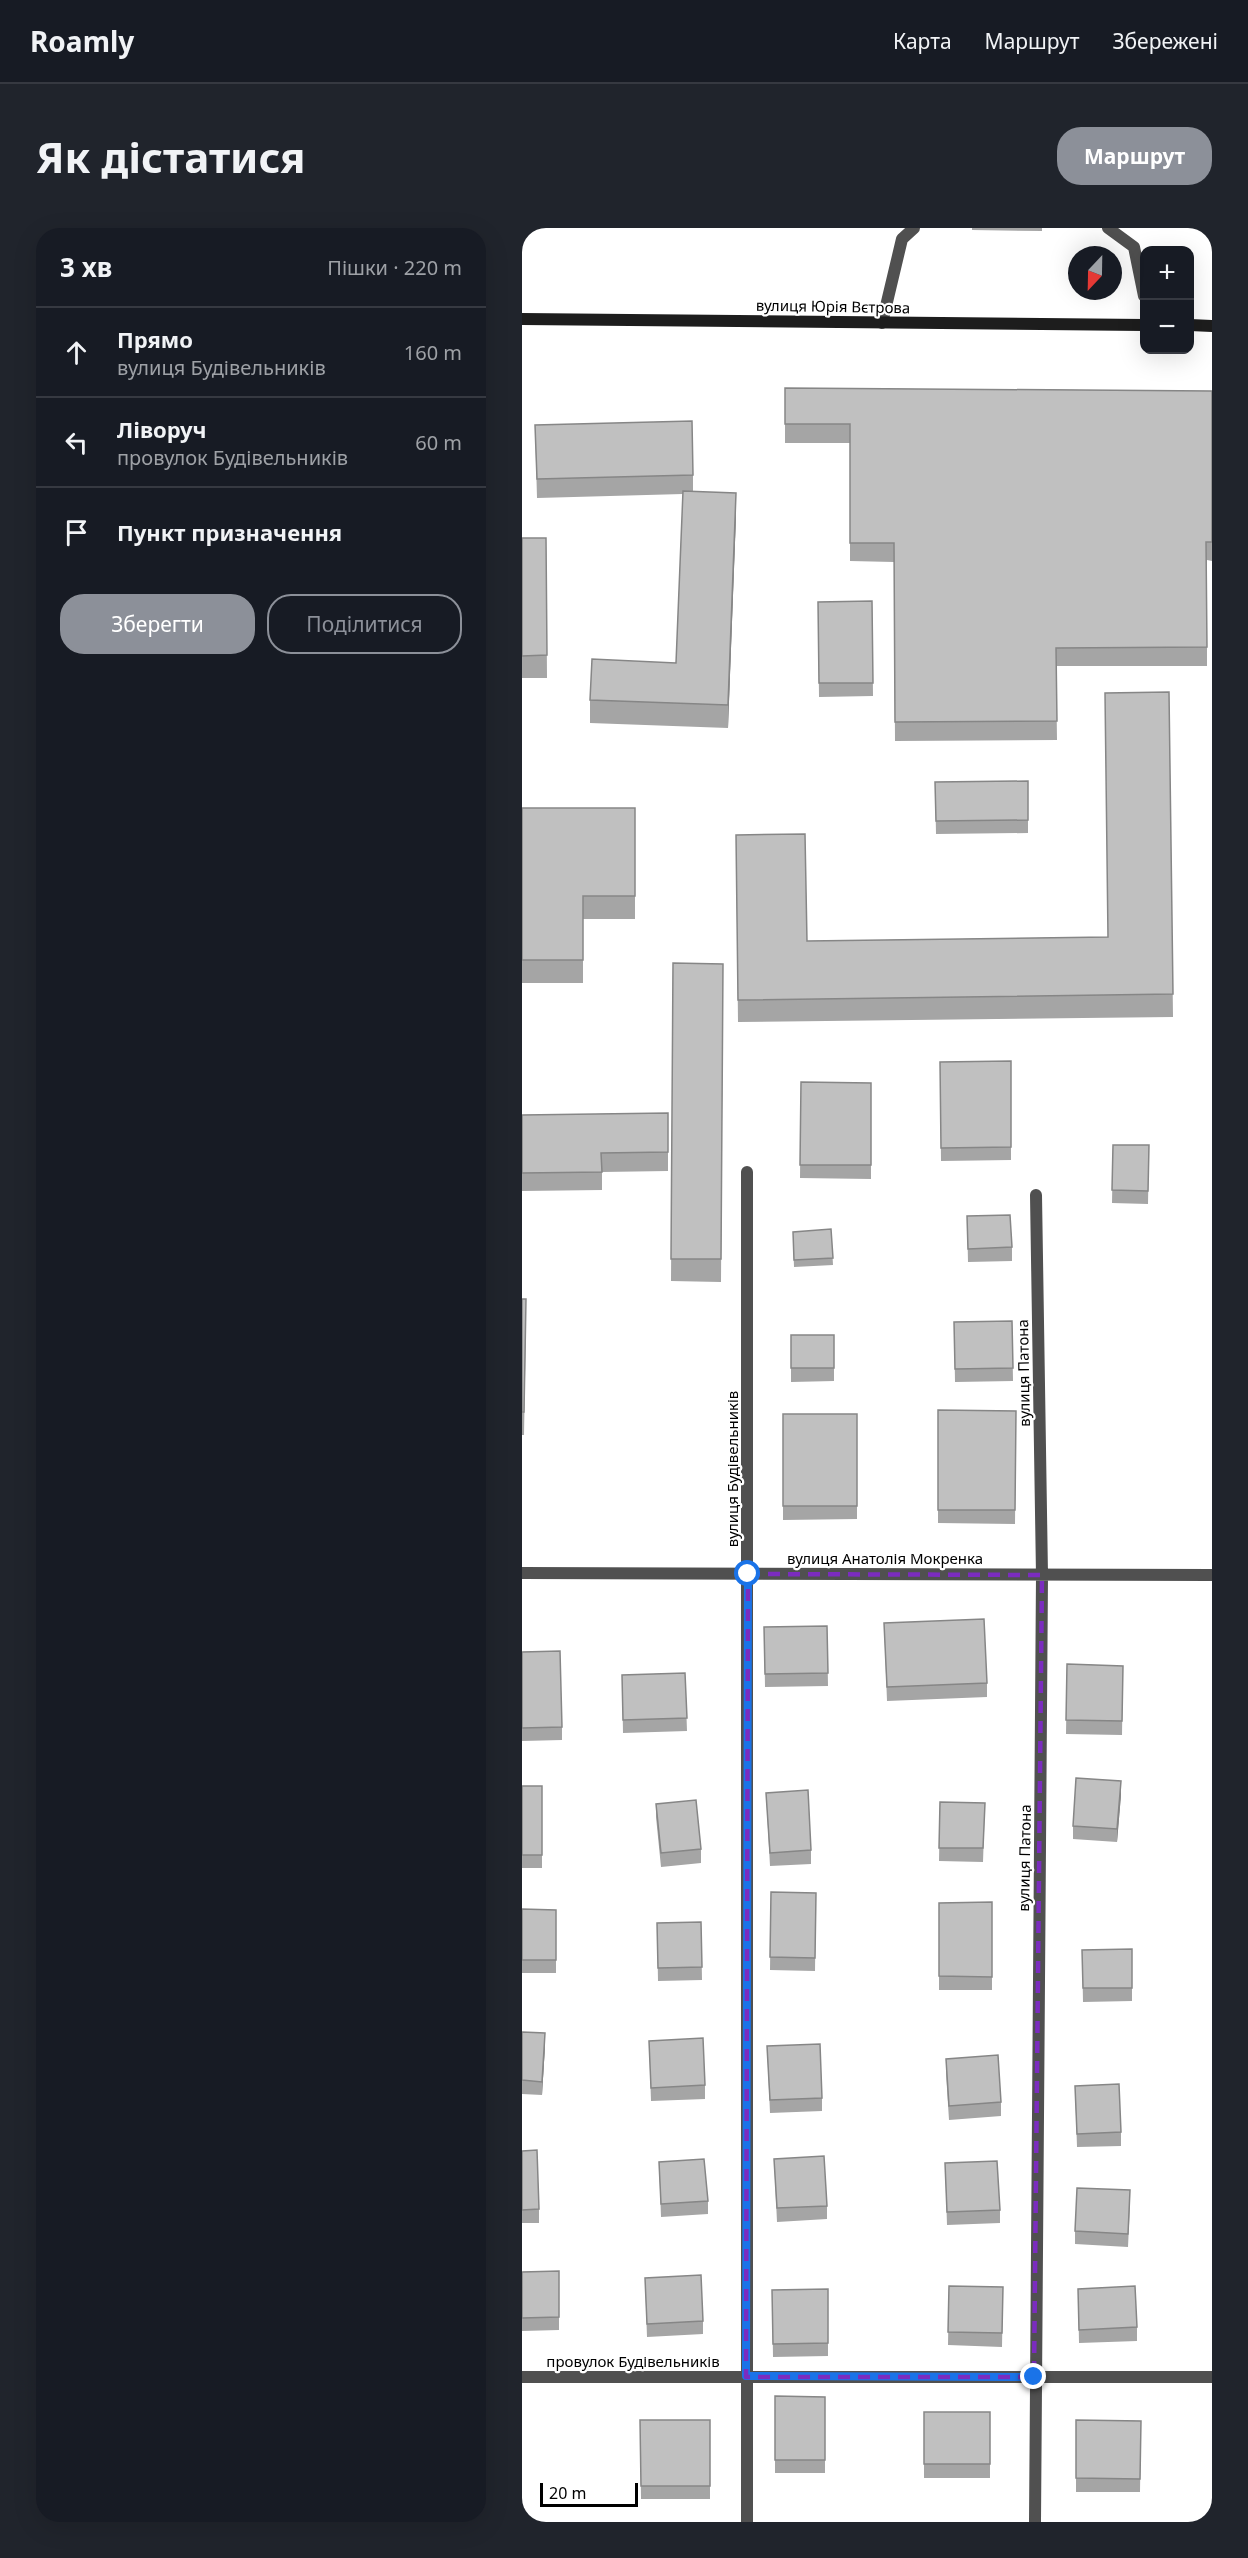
<!DOCTYPE html>
<html lang="uk">
<head>
<meta charset="utf-8">
<style>
  body { margin:0; font-family:"Noto Sans",sans-serif; background:#20242c; color:#f1f3f6 }
  .controls { position:absolute; right:18px; top:18px; display:grid; overflow:hidden; border-radius:12px; box-shadow:0 6px 24px #0002 }
  .controls button { width:54px; height:54px; display:grid; place-items:center; padding:0; border:0; border-bottom:2px solid #363941; background:#171b24; color:#f1f3f6; font:30px sans-serif }
  .compass { position:absolute; left:546px; top:18px; width:54px; height:54px; border-radius:50%; background:#171b24; box-shadow:0 6px 24px #0002; rotate:202deg }
  .scale { position:absolute; left:18px; bottom:15px; width:98px; box-sizing:border-box; padding-left:6px; border:3px solid #000; border-top:0; font-size:16px; line-height:21px; white-space:nowrap; color:#000; -webkit-text-stroke:4px #fff; paint-order:stroke }
  .stop { position:absolute; width:18px; height:18px; margin:-14px; border:4px solid #1a73e8; border-radius:50%; background:#fff }
  .stop.end { background:#1a73e8; border-color:#fff; box-shadow:0 2px 6px #0008 }
  .list { margin:0; padding:0; list-style:none }
  h2 { display:flex; justify-content:space-between; align-items:center; height:78px; margin:0; padding:0 24px; font-size:26px }
  h2 small { font-size:20px; font-weight:400; color:#9ea1a6 }
  .list li { display:grid; grid-template-columns:39px 1fr auto; gap:18px; align-items:center; box-sizing:border-box; height:90px; padding:0 24px; border-top:2px solid #363941 }
  .list b { display:block; font-size:22px; white-space:nowrap }
  .list p { margin:0; font-size:20px; white-space:nowrap; color:#9ea1a6 }
  .list em { font-size:20px; font-style:normal; color:#9ea1a6 }
  .actions { display:flex; gap:12px; padding:18px 24px }
  .actions a { flex:1; padding:14px 0; border:2px solid #8c9099; border-radius:24px; text-align:center; font-size:21px; color:#8c9099 }
  .actions .main { background:#8c9099; color:#fff }
  .icon { flex:none; width:33px; height:33px; fill:none; stroke:currentColor; stroke-width:2; stroke-linecap:round; stroke-linejoin:round }
  .map { position:relative; flex:none; width:690px; height:2294px; overflow:hidden; border-radius:24px }
  header { display:flex; align-items:center; gap:36px; box-sizing:border-box; height:84px; padding:0 30px; background:#171b24; border-bottom:2px solid #363941 }
  header strong { font-size:28px }
  nav { display:flex; gap:33px; margin-inline-start:auto; font-size:21px }
  .intro { display:flex; align-items:center; justify-content:space-between; box-sizing:border-box; height:144px; padding:0 36px }
  h1 { margin:0; font-size:42px }
  .button { padding:15px 27px; border-radius:24px; background:#8c9099; color:#fff; font-size:21px; font-weight:700 }
  main { display:flex; gap:36px; padding:0 36px }
  aside { flex:1; background:#171b24; border-radius:24px; box-shadow:0 6px 24px #0002 }
  .map>svg:first-child { display:block }
  .lines { fill:none; stroke-linecap:round; stroke-linejoin:round }
  .lane { stroke:#505050; stroke-width:12 }
  .street { stroke:#505050; stroke-width:12 }
  .secondary { stroke:#1d1d1d; stroke-width:12 }
  .wall { fill:#a5a5a5 }
  .shaded-wall { fill:#868686 }
  .building { fill:#c0c0c0; stroke:#868686; stroke-width:1.5 }
  .route { stroke:#1a73e8; stroke-width:8 }
  .marked { fill:none; stroke:#7b2cbf; stroke-width:4.5; stroke-dasharray:12 8; stroke-linejoin:round }
  .labels { text-anchor:middle; stroke-width:4.5; stroke-linejoin:round; paint-order:stroke }
  .street-label { font-size:15px; fill:#000; stroke:#fff }
</style>
</head>
<body>
<header>
<strong>Roamly</strong>
<nav><a>Карта</a><a>Маршрут</a><a>Збережені</a></nav>
</header>
<div class="intro"><h1>Як дістатися</h1><a class="button">Маршрут</a></div>
<main>
<aside>
<h2>3 хв<small>Пішки · 220 m</small></h2>
<ul class="list">
<li><svg class="icon" aria-label="ahead" viewBox="0 0 24 24"><path d="M12 20V5M6 11l6-6 6 6"/></svg><div><b>Прямо</b><p>вулиця Будівельників</p></div><em>160 m</em></li>
<li><svg class="icon" aria-label="left" viewBox="0 0 24 24"><path d="M17 20v-9H6M10 6l-5 5 5 5"/></svg><div><b>Ліворуч</b><p>провулок Будівельників</p></div><em>60 m</em></li>
<li><svg class="icon" aria-label="arrive" viewBox="0 0 24 24"><path d="M6 21V4h12l-3 4 3 4H6"/></svg><div><b>Пункт призначення</b></div></li>
</ul>
<div class="actions"><a class="main">Зберегти</a><a>Поділитися</a></div>
</aside>
<div class="map">
<svg width="690" height="2294" viewBox="0 0 690 2294">
  <rect width="100%" height="100%" fill="#fff"/>
  <g class="lines">
    <!-- lane -->
    <path class="lane" d="M586,0l26,19 10,49
      M360,95l20,-84 12,-11"/>
    <!-- street -->
    <path class="street" d="M225,944v1350
      M0,1345l690,2
      M0,2149h690
      M513,2294l7,-947 -6,-380"/>
    <!-- secondary -->
    <path class="secondary" d="M0,91l622,6
      M668,97l22,1"/>
  </g>
  <!-- wall -->
  <path class="wall" d="M450,0h70v3l-70,-1z
    M263,160l427,3v170l-5,-1v106h-151l1,74 -162,1 -1,-179 -44,-1v-118h-65z
    M13,197l158,50v16l43,25 -8,212 -138,-5v-23l86,-37 7,-169 -146,4z
    M0,310h24l1,140h-25z
    M350,373l1,95 -54,1 -1,-95z
    M647,464l4,325 -435,5 -2,-187 71,106 301,-4z
    M506,553v52l-92,1 -1,-52z
    M0,580h113v111h-52v64h-61z
    M151,735l50,1 -2,318 -50,-1z
    M489,833v99l-70,1 -1,-99z
    M279,854l70,1v96l-71,-1z
    M146,885v58l-66,1v18l-80,1v-76z
    M591,917h36l-1,59 -36,-1z
    M445,988l45,31v14l-44,1z
    M309,1001l2,36 -39,2 -1,-28z
    M0,1071l4,23 -2,113h-2z
    M490,1093l1,60 -58,1 -1,-60z
    M269,1107h43v46l-43,1z
    M416,1182l78,1 -1,113 -77,-1z
    M261,1186h74v105l-74,1z
    M362,1395l103,60v14l-100,4z
    M305,1398l1,60 -63,1 -1,-60z
    M0,1424l40,75v13l-40,1z
    M545,1436l56,2 -1,69 -56,-1z
    M163,1445l2,58 -64,2 -1,-58z
    M0,1558h20v82h-20z
    M244,1565l45,57v14l-41,2z
    M599,1567l-4,47 -44,-3v-13z
    M418,1574l45,1 -2,59 -44,-1z
    M134,1576l45,45v14l-40,4 -5,-50z
    M249,1664l45,1 -1,78 -45,-1z
    M470,1674v88h-53v-87z
    M0,1681l34,1v63h-34z
    M179,1694l1,58 -44,1 -1,-58z
    M610,1721v52l-49,1 -1,-52z
    M0,1804l23,14 -3,49 -20,-1z
    M127,1813l56,44v14l-54,2z
    M245,1818l55,52v13l-52,2z
    M424,1831l55,43v14l-52,4 -3,-47z
    M553,1858l46,46v14l-44,1z
    M0,1923l17,58v14h-17z
    M252,1931l53,47v13l-50,3z
    M137,1934l49,39v13l-47,3z
    M423,1935l55,47v13l-53,2z
    M608,1976l-2,43 -53,-3v-13z
    M37,2043v59l-37,1v-59z
    M123,2050l58,43v13l-56,3z
    M427,2058l54,1 -1,60 -54,-2z
    M306,2061v67l-55,1 -1,-67z
    M556,2061l59,38v14l-58,2z
    M253,2168l50,1v76h-50z
    M402,2184h66v66h-66z
    M118,2192h70v79h-69z
    M554,2192l65,1 -1,71h-64z"/>
  <!-- shaded-wall -->
  <path class="shaded-wall" d="M214,265v23l-8,212v-23z
    M599,1553v14l-4,47v-13z
    M23,1805v13l-3,49v-13z"/>
  <!-- building -->
  <path class="building" d="M263,160l427,3v151h-6l1,105 -151,1 1,73 -162,1 -1,-179h-44v-119h-65z
    M170,193l1,54 -156,4 -2,-54z
    M161,263l53,2 -8,212 -138,-5 2,-41 84,4z
    M0,310h24l1,117 -25,1z
    M350,373l1,82h-54l-1,-81z
    M647,464l4,302 -435,6 -2,-165 69,-1 2,107 301,-4 -3,-244z
    M506,553v39l-92,1 -1,-39z
    M0,580h113v88h-52v64h-61z
    M151,735l50,1 -2,295h-50z
    M489,833v86l-70,1 -1,-86z
    M279,854l70,1v82h-71z
    M146,885v39l-67,1 1,19 -80,1v-58z
    M591,917h36l-1,46 -36,-1z
    M488,987l2,32 -44,2 -1,-33z
    M309,1001l2,29 -39,2 -1,-28z
    M0,1071h4l-2,113h-2z
    M490,1093l1,47 -58,1 -1,-47z
    M269,1107h43v33h-43z
    M416,1182l78,1 -1,99h-77z
    M261,1186h74v92h-74z
    M462,1391l3,64 -100,4 -3,-64z
    M305,1398l1,47 -63,1 -1,-47z
    M38,1423l2,76 -40,1v-76z
    M545,1436l56,2 -1,55 -56,-1z
    M163,1445l2,45 -64,2 -1,-45z
    M554,1550l45,3 -4,48 -44,-3z
    M0,1558h20v69h-20z
    M286,1562l3,60 -41,3 -4,-60z
    M174,1572l5,49 -40,4 -5,-49z
    M418,1574l45,1 -2,45h-44z
    M249,1664l45,1 -1,65 -45,-1z
    M470,1674v75l-53,-1v-73z
    M0,1681l34,1v50h-34z
    M179,1694l1,45 -44,1 -1,-45z
    M610,1721v39h-49l-1,-38z
    M0,1804l23,1 -3,49 -20,-2z
    M181,1810l2,47 -54,3 -2,-47z
    M298,1816l2,54 -52,2 -3,-54z
    M476,1827l3,47 -52,4 -3,-47z
    M597,1856l2,48 -44,2 -2,-48z
    M15,1922l2,59 -17,1v-59z
    M302,1928l3,50 -50,2 -3,-49z
    M182,1931l4,42 -47,3 -2,-42z
    M475,1933l3,49 -53,2 -2,-49z
    M555,1960l53,2 -2,44 -53,-3z
    M37,2043v46l-37,1v-46z
    M179,2047l2,46 -56,3 -2,-46z
    M427,2058l54,1 -1,46 -54,-1z
    M613,2058l2,41 -58,3 -1,-41z
    M306,2061v54l-55,1 -1,-54z
    M253,2168l50,1v63h-50z
    M402,2184h66v52h-66z
    M118,2192h70v66h-69z
    M554,2192l65,1 -1,58 -64,-1z"/>
  <g class="lines">
    <!-- route -->
    <path class="route" d="M226,1346l-2,802 288,1"/>
  </g>
  <!-- marked area -->
  <path class="marked" d="M226,1346l294,1 -8,802h-288z"/>
  <g class="labels">
    <!-- street labels -->
    <g class="street-label">
      <text transform="translate(311 79) rotate(1)" y="5">вулиця Юрія Вєтрова</text>
      <text transform="translate(502 1145) rotate(-91)" y="5">вулиця Патона</text>
      <text transform="translate(211 1241) rotate(-90)" y="5">вулиця Будівельників</text>
      <text x="363" y="1336">вулиця Анатолія Мокренка</text>
      <text transform="translate(503 1630) rotate(-89)" y="5">вулиця Патона</text>
      <text x="111" y="2139">провулок Будівельників</text>
    </g>
  </g>
</svg>
<div class="controls">
<button>+</button>
<button>−</button>
</div>
<svg class="compass" viewBox="-18 -18 36 36"><path d="M0-13l5 13h-10z" fill="#e53935"/><path d="M0 13l5-13h-10z" fill="#9ea1a6"/></svg>
<div class="scale">20 m</div>
<div class="stop" style="left:226px;top:1346px"></div>
<div class="stop end" style="left:512px;top:2149px"></div>
</div>
</main>
</body>
</html>
